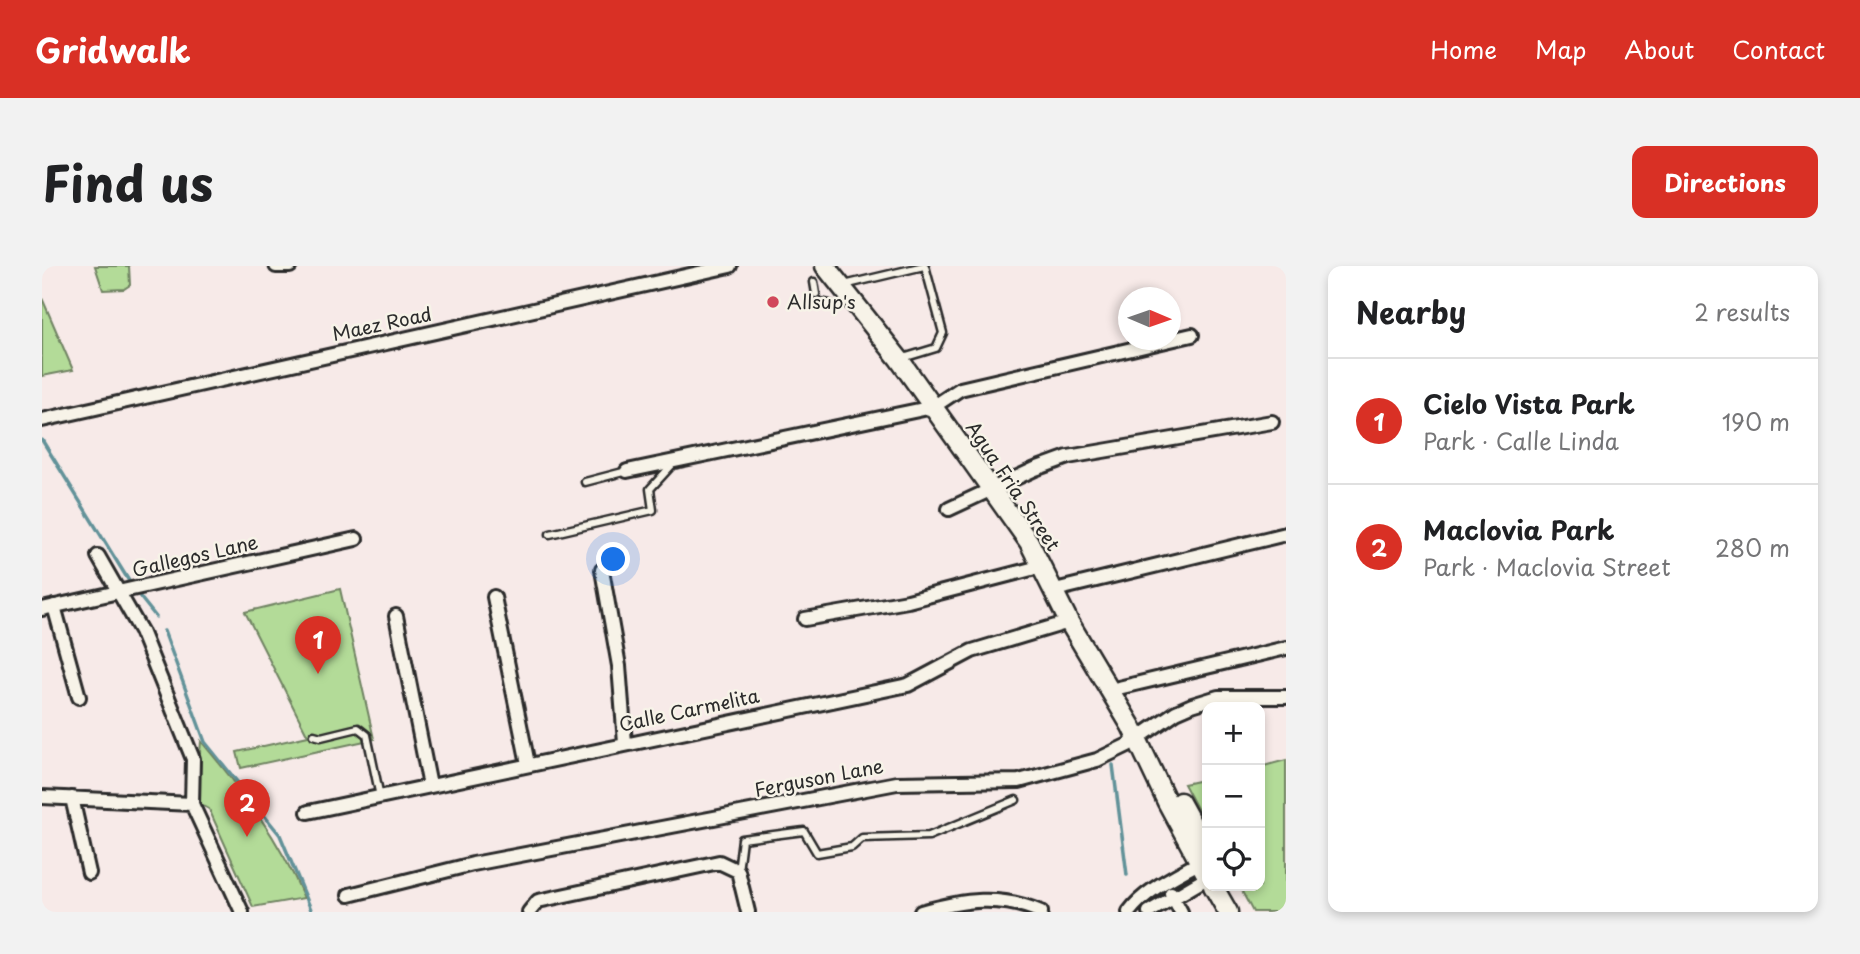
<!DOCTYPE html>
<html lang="en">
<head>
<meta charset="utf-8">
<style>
  body { margin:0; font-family:"Playpen Sans",sans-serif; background:#f2f2f2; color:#202124 }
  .controls { position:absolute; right:21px; bottom:21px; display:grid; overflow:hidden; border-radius:14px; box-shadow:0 4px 10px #0003 }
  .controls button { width:63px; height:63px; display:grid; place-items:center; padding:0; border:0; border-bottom:2px solid #e0e0e0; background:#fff; color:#202124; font:35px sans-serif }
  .compass { position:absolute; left:1076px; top:21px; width:63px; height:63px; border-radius:50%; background:#fff; box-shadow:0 4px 10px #0003; rotate:92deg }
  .you { position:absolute; left:572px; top:294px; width:24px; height:24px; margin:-18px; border:5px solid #fff; border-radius:50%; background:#1a73e8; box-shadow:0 0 0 10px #1a73e833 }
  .badge { display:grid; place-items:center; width:46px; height:46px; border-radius:50%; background:#d93025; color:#fff; font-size:23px; font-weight:700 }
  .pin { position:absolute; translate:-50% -58px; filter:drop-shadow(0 2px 4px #0008) }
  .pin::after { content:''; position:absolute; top:37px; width:24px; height:21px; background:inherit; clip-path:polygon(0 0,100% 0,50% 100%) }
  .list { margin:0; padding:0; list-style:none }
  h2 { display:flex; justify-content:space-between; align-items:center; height:91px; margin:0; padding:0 28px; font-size:30px }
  h2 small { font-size:23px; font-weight:400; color:#757577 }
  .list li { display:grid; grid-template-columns:46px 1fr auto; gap:21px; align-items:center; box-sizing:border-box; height:126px; padding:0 28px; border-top:2px solid #e0e0e0 }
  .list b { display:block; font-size:26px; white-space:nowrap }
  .list p { margin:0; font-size:23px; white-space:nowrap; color:#757577 }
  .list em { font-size:23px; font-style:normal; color:#757577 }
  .icon { flex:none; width:38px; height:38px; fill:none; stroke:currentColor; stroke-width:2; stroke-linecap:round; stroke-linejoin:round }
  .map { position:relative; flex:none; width:1244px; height:646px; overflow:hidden; border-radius:14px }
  header { display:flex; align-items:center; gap:42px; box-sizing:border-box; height:98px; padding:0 35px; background:#d93025; color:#fff }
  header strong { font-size:33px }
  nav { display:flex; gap:38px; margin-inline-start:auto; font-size:24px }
  .intro { display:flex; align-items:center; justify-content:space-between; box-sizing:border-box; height:168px; padding:0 42px }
  h1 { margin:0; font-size:49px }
  .button { padding:18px 32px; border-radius:14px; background:#d93025; color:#fff; font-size:24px; font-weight:700 }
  main { display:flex; gap:42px; padding:0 42px }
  aside { flex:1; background:#fff; border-radius:14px; box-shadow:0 4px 10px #0003 }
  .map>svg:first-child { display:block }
  .green { fill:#b3db98; stroke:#6f8362; stroke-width:2 }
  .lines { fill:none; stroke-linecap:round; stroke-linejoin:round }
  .stream { stroke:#629299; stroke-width:3.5 }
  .lane-casing { stroke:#2b2b2b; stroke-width:11 }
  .street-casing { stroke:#2b2b2b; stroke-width:18 }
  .secondary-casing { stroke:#2b2b2b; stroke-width:23 }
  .lane { stroke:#f7f3e8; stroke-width:6 }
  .street { stroke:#f7f3e8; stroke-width:12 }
  .secondary { stroke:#f7f3e8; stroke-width:18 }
  .poi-dot { fill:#d1495b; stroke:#f7f3e8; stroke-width:2.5 }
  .labels { text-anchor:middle; stroke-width:5; stroke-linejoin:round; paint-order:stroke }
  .poi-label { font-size:19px; fill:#2b2b2b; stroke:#f7f3e8; text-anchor:start }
  .street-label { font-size:19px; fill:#2b2b2b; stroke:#f7f3e8 }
</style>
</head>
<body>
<header>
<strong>Gridwalk</strong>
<nav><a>Home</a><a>Map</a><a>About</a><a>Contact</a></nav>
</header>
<div class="intro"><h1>Find us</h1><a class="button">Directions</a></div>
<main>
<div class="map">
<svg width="1244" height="646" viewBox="0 0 1244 646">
  <rect width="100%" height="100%" fill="#f7eae8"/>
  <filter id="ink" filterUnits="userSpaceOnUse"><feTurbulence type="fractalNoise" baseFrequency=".0143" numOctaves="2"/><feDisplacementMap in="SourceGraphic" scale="14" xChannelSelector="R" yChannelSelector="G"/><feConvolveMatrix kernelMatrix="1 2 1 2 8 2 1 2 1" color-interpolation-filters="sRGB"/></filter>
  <g filter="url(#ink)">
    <!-- green -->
    <path class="green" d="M53,0h34l1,19 -6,4 -21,1z
      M0,32l31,72 -31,6z
      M298,323l34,150 -133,29 -4,-16 71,-16 -63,-124z
      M159,475c41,49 78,97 103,157l-51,9 -44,-98 -13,-7z
      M1244,494v152h-33l-14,-26h21v-119z
      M1165,513v48l-23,-43z"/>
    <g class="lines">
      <!-- stream -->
      <path class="stream" d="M0,174l87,141
        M98,331l16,20
        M122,365l41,111 75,93 32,77
        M1071,499l14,110"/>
      <!-- lane casing -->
      <g class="lane-casing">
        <path id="lane" d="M772,16l2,12
          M802,19l80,-19
          M779,36l9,2
          M861,92l33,-10 7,-15 -18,-67
          M543,216l42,-11
          M508,268l103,-24 -3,-21 22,-24
          M272,469l7,2 37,-9 9,7 13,62
          M696,605l4,-32 62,-8 13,22 35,-6 10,-9 67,-2 87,-36"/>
      </g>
      <!-- street casing -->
      <g class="street-casing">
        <path id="street" d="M234,0h14
          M0,154l688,-154
          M585,205l306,-64 27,-18 232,-54
          M907,243l86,-40 33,-12 204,-35
          M56,290l43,75 52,128 -1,45 50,108
          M560,304l17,96 6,77
          M1013,324l231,-56
          M452,331l34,167
          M12,340l25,91
          M0,343l314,-70
          M354,350l34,170
          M763,353l103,-18 135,-35
          M1068,424l176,-42
          M0,531l150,7
          M30,532l17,75
          M266,546l600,-127 64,-34 97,-29
          M1129,627l10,19
          M307,629l124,-31 424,-81 122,-2 78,-21 31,-15 48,-33 16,-7 26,-8h68
          M487,646l9,-11 181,-39 19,9 10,41
          M879,646c42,-12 79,-18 120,0
          M1087,646c16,-22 47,-36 71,-50l7,2
          M1107,646l58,-34"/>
      </g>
      <!-- secondary casing -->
      <g class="secondary-casing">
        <path id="secondary" d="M783,0l74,93 130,183 40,80 62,104 36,76 40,74
          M1138,536l27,49
          M1171,620l15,26"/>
      </g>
      <!-- lane -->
      <use href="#lane" class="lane"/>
      <!-- street -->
      <use href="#street" class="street"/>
      <!-- secondary -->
      <use href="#secondary" class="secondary"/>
    </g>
  </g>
  <!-- markers -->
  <circle class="poi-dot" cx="731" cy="36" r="7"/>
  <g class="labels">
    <!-- poi labels -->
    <g class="poi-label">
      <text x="745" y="43">Allsup's</text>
    </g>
    <!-- street labels -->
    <g class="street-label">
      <text transform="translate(340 58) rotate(-12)" y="7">Maez Road</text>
      <text transform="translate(971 220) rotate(56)" y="7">Agua Fria Street</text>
      <text transform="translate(153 290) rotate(-13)" y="7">Gallegos Lane</text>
      <text transform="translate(647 444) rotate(-12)" y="7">Calle Carmelita</text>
      <text transform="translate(777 512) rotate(-11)" y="7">Ferguson Lane</text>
    </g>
  </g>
</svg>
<div class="controls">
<button>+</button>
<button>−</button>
<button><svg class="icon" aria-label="locate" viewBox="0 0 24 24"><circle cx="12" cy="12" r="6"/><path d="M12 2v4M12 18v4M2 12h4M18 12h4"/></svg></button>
</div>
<svg class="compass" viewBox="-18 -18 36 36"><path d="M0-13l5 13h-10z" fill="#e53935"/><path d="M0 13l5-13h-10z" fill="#757577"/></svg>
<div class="you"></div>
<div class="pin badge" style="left:276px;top:408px">1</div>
<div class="pin badge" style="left:205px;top:571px">2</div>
</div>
<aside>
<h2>Nearby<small>2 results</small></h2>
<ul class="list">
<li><span class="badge">1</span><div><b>Cielo Vista Park</b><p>Park · Calle Linda</p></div><em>190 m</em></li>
<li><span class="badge">2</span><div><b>Maclovia Park</b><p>Park · Maclovia Street</p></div><em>280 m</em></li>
</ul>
</aside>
</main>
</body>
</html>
